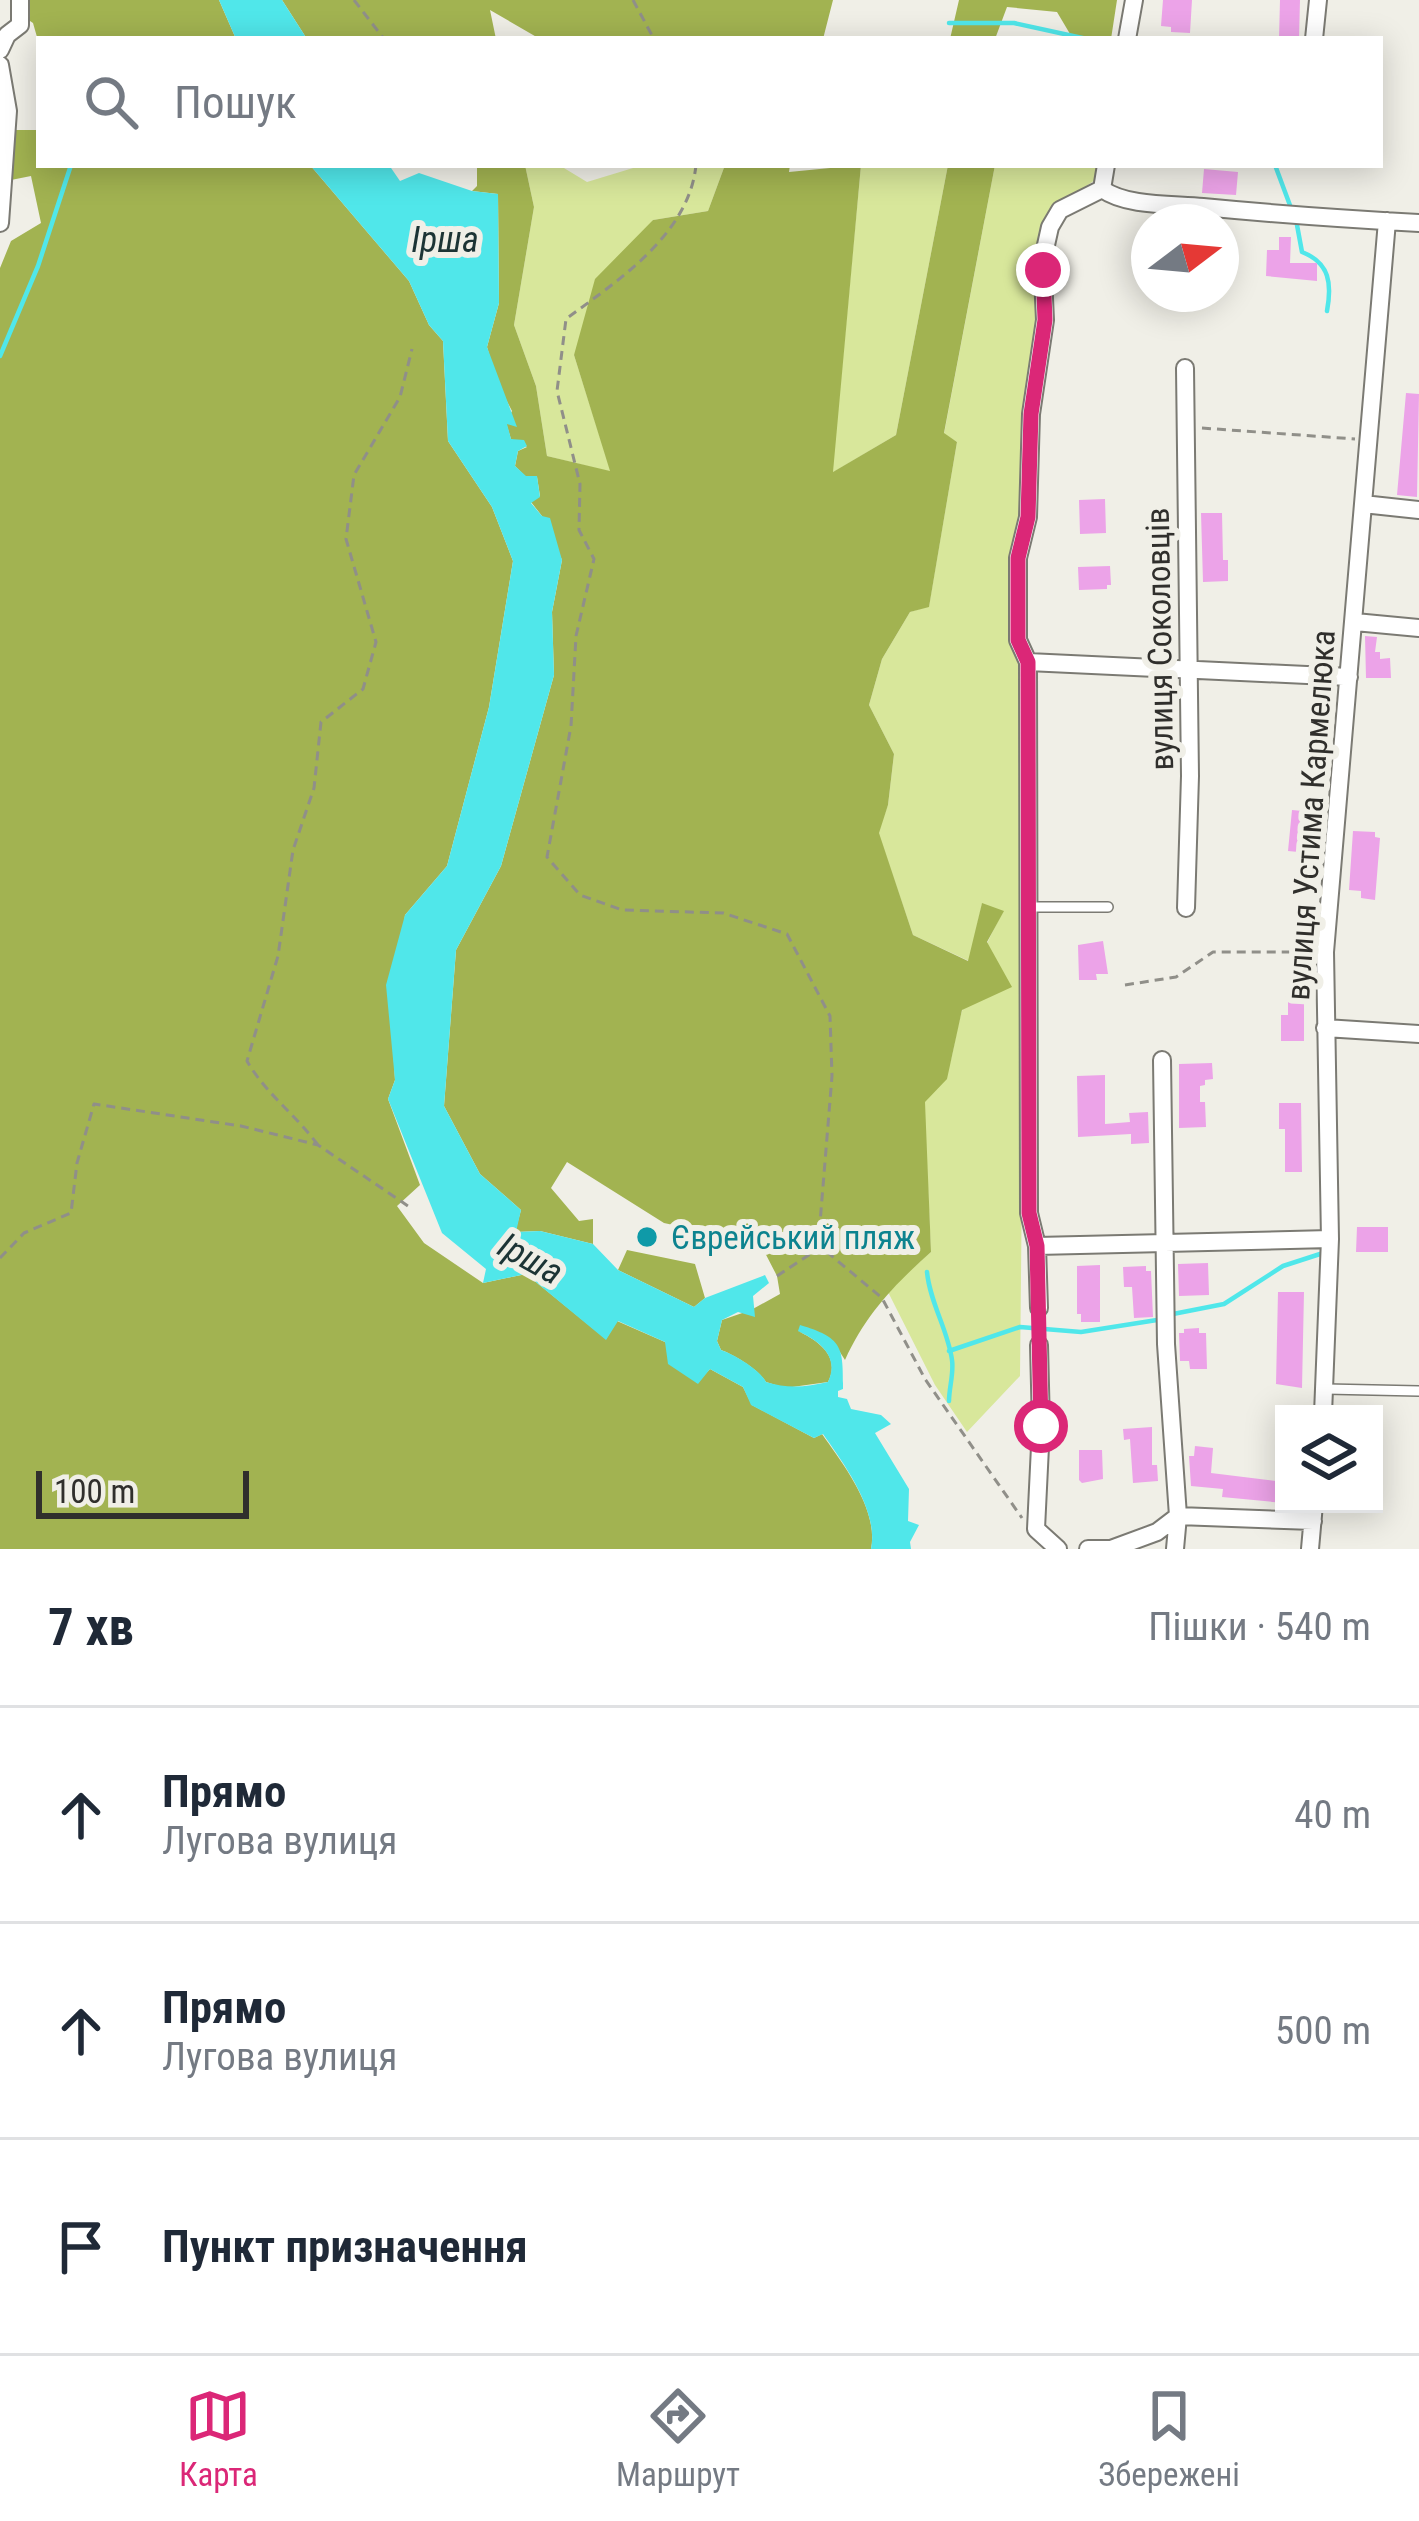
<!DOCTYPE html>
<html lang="uk">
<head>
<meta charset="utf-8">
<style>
  body { margin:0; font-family:"Roboto Condensed",sans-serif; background:#f6f6f7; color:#1f2937 }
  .controls { position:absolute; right:36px; bottom:36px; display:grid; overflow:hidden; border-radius:0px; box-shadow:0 6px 30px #0003 }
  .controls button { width:108px; height:108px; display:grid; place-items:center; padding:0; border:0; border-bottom:3px solid #e0e1e3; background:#fff; color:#1f2937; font:60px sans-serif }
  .compass { position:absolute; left:1131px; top:204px; width:108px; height:108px; border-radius:50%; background:#fff; box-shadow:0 6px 30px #0003; rotate:74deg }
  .scale { position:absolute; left:36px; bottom:30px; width:213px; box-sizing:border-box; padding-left:12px; border:6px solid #302f2c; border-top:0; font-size:33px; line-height:42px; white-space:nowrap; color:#302f2c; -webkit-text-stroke:9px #f0efe7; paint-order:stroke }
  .stop { position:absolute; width:36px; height:36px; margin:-27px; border:9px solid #db2777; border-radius:50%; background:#fff }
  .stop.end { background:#db2777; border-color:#fff; box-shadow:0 3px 12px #0008 }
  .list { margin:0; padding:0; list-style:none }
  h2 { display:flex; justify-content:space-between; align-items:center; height:156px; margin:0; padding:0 48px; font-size:51px }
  h2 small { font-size:39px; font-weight:400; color:#747a83 }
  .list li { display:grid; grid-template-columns:78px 1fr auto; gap:36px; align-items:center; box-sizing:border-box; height:216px; padding:0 48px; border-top:3px solid #e0e1e3 }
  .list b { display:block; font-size:45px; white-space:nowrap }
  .list p { margin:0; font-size:39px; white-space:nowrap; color:#747a83 }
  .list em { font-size:39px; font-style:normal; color:#747a83 }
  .icon { flex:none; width:66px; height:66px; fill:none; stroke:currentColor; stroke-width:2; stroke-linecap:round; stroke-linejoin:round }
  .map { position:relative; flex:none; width:1419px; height:1549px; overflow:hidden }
  .search { position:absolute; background:#fff; box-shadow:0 6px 30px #0003; left:36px; right:36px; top:36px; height:132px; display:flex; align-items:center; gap:30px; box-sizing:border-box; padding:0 42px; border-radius:0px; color:#747a83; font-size:45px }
  .sheet { height:804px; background:#fff }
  nav { display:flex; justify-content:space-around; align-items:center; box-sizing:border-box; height:168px; border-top:3px solid #e0e1e3; background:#fff; font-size:33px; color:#747a83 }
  nav a { display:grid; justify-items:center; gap:6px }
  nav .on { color:#db2777 }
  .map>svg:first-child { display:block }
  .green { fill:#d8e79b }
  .forest { fill:#a2b351 }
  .water { fill:#50e7ea }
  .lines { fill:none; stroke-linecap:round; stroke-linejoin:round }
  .stream { stroke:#50e7ea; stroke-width:4.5 }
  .building { fill:#eca3e8 }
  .service-casing { stroke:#7b7a73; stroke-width:12 }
  .minor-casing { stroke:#7b7a73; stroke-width:20 }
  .path { stroke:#908f89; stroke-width:3; stroke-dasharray:9 6; stroke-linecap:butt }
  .service { stroke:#fff; stroke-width:9 }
  .minor { stroke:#fff; stroke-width:16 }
  .route { stroke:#db2777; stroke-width:15 }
  .culture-dot { fill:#0f9aa8; stroke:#f0efe7; stroke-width:4.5 }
  .labels { text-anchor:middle; stroke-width:12; stroke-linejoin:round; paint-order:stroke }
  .street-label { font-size:33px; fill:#302f2c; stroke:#f0efe7 }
  .culture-label { font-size:33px; fill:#0d838f; stroke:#f0efe7; text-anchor:start }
  .water-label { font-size:36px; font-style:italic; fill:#1c3435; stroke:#f0efe7 }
</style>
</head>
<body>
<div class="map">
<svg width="1419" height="1549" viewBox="0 0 1419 1549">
  <rect width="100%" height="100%" fill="#f0efe7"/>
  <!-- green -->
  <path class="green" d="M525,165h34l28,17 56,-17h82l-17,46 -55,9 -79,135 37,117 -64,-16 -11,-70 -22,-61 20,-118z
    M861,165h87l-52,270 -64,38z
    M995,165h102l-2,15 -46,32 -25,299 -6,12c4,55 -22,103 9,153l-7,700 -53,56 -32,-47 -48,-95 44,-38 -7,-150c35,-35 25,-51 39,-94 10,-33 23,-66 40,-96l-21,-8 -13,57 -56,-26 -35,-103 10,-27 6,-51 -25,-49 13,-46 28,-47 19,-6 28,-164 -13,-8z"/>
  <!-- forest -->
  <path class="forest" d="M18,0h201l17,39h-197v5l-6,-21 -15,-10z
    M282,0h551l-10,39h-283l-50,-29 6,29h-189z
    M959,0h158l-6,39h-38l-16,-27 -50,-5 -12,32h-45z
    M11,130h28v35h271l99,116 20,44 14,16 5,100 44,66 21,54 -24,146 -42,159 -42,49 -13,115 3,50 -7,19 32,86 -23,21 27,37 59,40 43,-9 80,65 11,-18 48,21 32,41 13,-14 33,18 9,18 62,33 8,-4c21,30 57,76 49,115h-871v-1281l11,-27 30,-18 -10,-47 -25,5z
    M477,165h48l9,42 -20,118 22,61 11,70 63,15 -36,-116 21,-76 58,-59 55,-9 17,-46h65l-1,7 72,-7 -28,307 63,-37 52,-270h47l-51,268 13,9 -28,165 -19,5 -28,47 -13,46 25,49 -6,51 -9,28 34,102 55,26 14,-58 22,8 -17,31 25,45 -50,23 -15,69 -22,23 6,150c-37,33 -65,62 -86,108l-9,-14 -38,-15c21,10 43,26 30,51l-43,6 -19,-6c-7,-12 -31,-27 -45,-32l-4,-9 5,-21 29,-10 29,-16 -3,-18 -15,-29 -56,2 -10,-19 -32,-7 -97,-61 -16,26 28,33 14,-2v25l-53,-13 -25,1 6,-22 -41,-36 -36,-68 12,-156 45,-84 53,-191 -2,-63 10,-52 -20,-44 -11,-14 9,-6 -3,-19h-11l-11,-11 3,-15 9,-4 -16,-8 -5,-16 6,-12 -15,-29 -10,-35 12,-44 -1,-109 -26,-3 5,-5z
    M627,1250l68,14 10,34 -11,9 -76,-37z"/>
  <!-- water -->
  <path class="water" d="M219,0h63l25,39h-71z
    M310,165h79l11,16 19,-8 53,18 26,3 1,109 -12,44 30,80 -10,-3 4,15 13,1 3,6 -9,5 -3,15 11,10h11l3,21 -9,6 11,13 8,2 12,42 -10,52 2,63 -53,191 -45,84 -12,156 36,68 41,36 -5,22 24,-1 53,13 25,26 76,37 11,-9 60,-23 4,8 -16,13 2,21 -17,-5 -16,8 -5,21 4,9c14,5 38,19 45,32 22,7 40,5 62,0 12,-26 -9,-41 -30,-51l2,-6c44,13 43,23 43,64l-5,2v6l9,2 4,10 30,6 10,9 -16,9 34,56 -1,32 11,4 -9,17 1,7h-40c8,-38 -27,-85 -48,-115l-9,4 -63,-33 -8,-18 -33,-18 -12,15 -30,-20 -3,-22 -47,-21 -12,19 -80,-66 -43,9 3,-14 -44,-36 -54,-134 7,-19 -9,-95 19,-70 42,-49 42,-159 24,-146 -21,-54 -44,-66 -5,-100 -14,-16 -20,-44z"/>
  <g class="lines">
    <!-- stream -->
    <path class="stream" d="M949,23h65l73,16
      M1275,165l16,43
      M1297,225l5,27c28,11 30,32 25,59
      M0,356l38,-90 33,-101
      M927,1272c3,31 21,58 25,88 2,13 -3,28 -3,41
      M1173,1314l51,-10 59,-38 37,-12
      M949,1351l71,-24 61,5 76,-12"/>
  </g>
  <!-- building -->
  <path class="building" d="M1163,0h29l-2,33 -19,-1v-5l-10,-1z
    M1280,0h20l-1,39h-20z
    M1204,169l34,3 -2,23 -34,-2z
    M1279,237h12l-1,26h27v18l-51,-5 1,-26h12z
    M1406,393l13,1 -2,103 -20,-2z
    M1105,499l1,34 -26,1 -1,-34z
    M1201,513h21l1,47h5v21l-25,1z
    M1173,514v13h-5l5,53 -22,2v-67z
    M1110,566l1,19h-4v4l-28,1 -1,-23z
    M1365,636l12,1 -2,15h5v7l10,-1 1,20h-25z
    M1292,810l21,2 -4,41 -21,-2z
    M1353,831l22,1v5l5,1 -5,62 -14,-2v-7l-12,-1z
    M1103,941l5,33h-12l1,6h-18l-1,-35z
    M1288,983h23v21h-7v37h-23v-26h7z
    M1212,1063l1,16 -8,1v5l-5,1v16h5l1,25 -27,1v-64z
    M1105,1075v49l25,-2 -1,-9 19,-1 1,31 -18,1v-10l-53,3 -1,-61z
    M1279,1103h22l1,69h-17v-43h-6z
    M1357,1227h31v25h-32z
    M1208,1263l1,32 -30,1 -1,-32z
    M1100,1265v57h-19v-8h-4v-48z
    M1146,1266v5h5l2,46 -19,1 -2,-31h-8l-1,-20z
    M1278,1292h26l-2,96 -26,-4z
    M1199,1328v5h7l1,36h-17l-1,-8h-9l-1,-28h5v-4z
    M1152,1427v38h5l1,16 -25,2 -3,-44 -6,1 -1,-11z
    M1195,1446l18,2 -2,25 73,9v21l-62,-6 1,-8 -32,-3 -2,-30h5z
    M1079,1450h23l1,29 -21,4 -3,-3z"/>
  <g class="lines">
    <!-- service casing -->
    <g class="service-casing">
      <path id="service" d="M1027,907h81
        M1326,1389l93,2"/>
    </g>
    <!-- minor casing -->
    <g class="minor-casing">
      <path id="minor" d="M1127,39l7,-39
        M1314,39l4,-39
        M0,50l7,-15 13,-10v-25
        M0,65l8,46 -8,112
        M1102,189c25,18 71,15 101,18 72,7 144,12 216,16
        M1185,368l5,408 -4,132
        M1363,504l56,6
        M1355,622l64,6
        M1028,662l321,15
        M1325,1028l94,6
        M1162,1060l4,284 12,172 -3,33
        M1037,1246l293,-7
        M1039,1308l-2,-62 -8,-33 -1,-551 -10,-22v-82l10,-41 3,-103 14,-94 -2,-43 3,-32 4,-18 10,-17 42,-21 4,-24
        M1039,1345l2,81 -5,103 22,20
        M1323,1414l7,-175 -5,-287 62,-731
        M1088,1549h23l46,-17 21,-16 135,5
        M1310,1549l4,-45"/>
    </g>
    <!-- path -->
    <path class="path" d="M354,0l30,39
      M633,0l21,39
      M696,165c-7,70 -79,116 -130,154l-9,72 23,93 -1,46 15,29 -18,77 -5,90 -24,131 33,38 42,15 101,3 64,21 43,82 2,60 -12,147 1,24
      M1202,428l153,11
      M1125,985l51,-8 37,-25h99
      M318,1145c-22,-30 -52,-51 -71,-84l31,-105 15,-106 21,-62 7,-66 42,-33 13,-47 -30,-103 8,-64 46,-78 12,-48
      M0,1258l24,-25 47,-20 6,-50 17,-59 147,22 77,19 90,61
      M777,1276l44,-29 61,51 43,81 97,139"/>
    <!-- service -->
    <use href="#service" class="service"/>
    <!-- minor -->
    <use href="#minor" class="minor"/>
  </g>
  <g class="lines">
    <!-- route -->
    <path class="route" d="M1041,1426l-4,-180 -8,-33 -1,-551 -10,-22v-82l10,-41 3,-103 14,-94 -2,-50"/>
  </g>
  <!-- markers -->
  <circle class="culture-dot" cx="647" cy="1237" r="12"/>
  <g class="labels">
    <!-- street labels -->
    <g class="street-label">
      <text transform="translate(1159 639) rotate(-91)" y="12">вулиця Соколовців</text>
      <text transform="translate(1310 815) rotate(-86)" y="12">вулиця Устима Кармелюка</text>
    </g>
    <!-- culture labels -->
    <g class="culture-label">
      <text x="671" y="1249">Єврейський пляж</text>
    </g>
    <!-- water labels -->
    <g class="water-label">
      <text x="445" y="252">Ірша</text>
      <text transform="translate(531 1258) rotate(29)" y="13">Ірша</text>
    </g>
  </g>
</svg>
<div class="controls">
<button><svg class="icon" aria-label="layers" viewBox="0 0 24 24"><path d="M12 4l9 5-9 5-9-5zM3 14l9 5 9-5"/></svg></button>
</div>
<svg class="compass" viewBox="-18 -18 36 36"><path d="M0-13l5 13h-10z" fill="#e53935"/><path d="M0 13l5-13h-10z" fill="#747a83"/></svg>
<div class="scale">100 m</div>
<div class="stop" style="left:1041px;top:1426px"></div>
<div class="stop end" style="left:1043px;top:270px"></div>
<div class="search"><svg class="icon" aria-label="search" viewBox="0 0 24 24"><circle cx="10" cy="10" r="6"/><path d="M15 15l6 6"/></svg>Пошук</div>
</div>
<section class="sheet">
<h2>7 хв<small>Пішки · 540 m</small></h2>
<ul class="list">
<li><svg class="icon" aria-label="ahead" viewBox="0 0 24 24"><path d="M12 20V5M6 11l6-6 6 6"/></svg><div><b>Прямо</b><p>Лугова вулиця</p></div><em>40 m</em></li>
<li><svg class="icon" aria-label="ahead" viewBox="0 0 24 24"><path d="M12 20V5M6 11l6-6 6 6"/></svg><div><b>Прямо</b><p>Лугова вулиця</p></div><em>500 m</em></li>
<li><svg class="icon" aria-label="arrive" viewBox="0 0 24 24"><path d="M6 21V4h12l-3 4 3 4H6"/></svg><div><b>Пункт призначення</b></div></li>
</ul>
</section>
<nav>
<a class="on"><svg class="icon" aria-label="map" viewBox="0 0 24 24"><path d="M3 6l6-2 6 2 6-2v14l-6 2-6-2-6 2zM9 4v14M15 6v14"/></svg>Карта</a>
<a><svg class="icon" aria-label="directions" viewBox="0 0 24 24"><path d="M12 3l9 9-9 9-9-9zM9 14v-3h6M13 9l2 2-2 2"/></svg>Маршрут</a>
<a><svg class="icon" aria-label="saved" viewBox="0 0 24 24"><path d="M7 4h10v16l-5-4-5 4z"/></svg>Збережені</a>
</nav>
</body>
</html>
